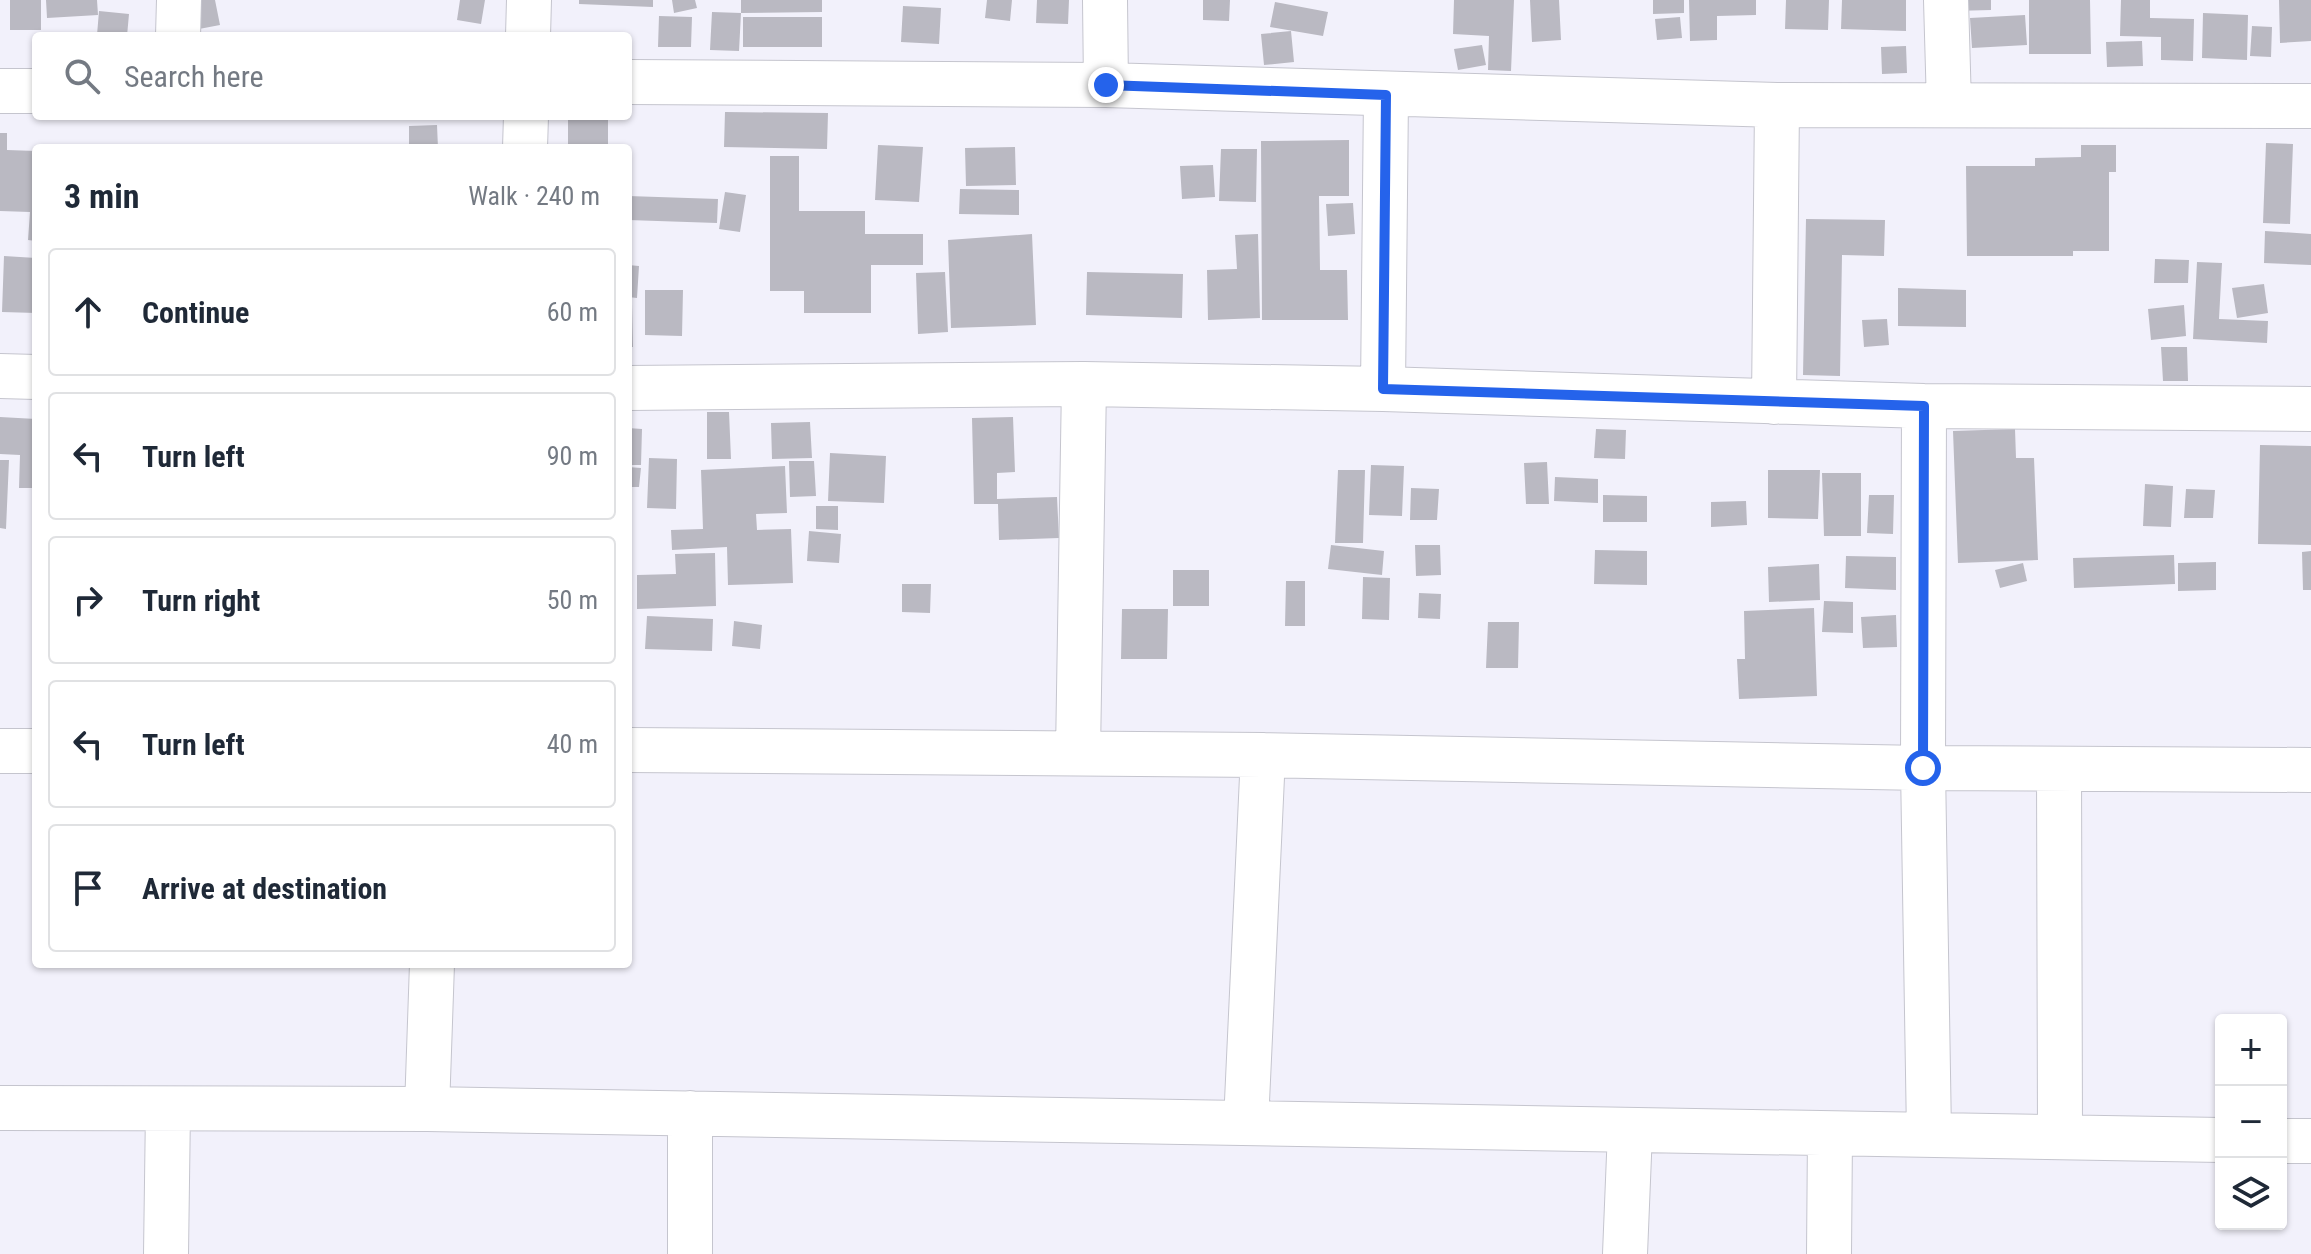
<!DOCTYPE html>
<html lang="en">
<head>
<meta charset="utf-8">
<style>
  body { margin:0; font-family:"Roboto Condensed",sans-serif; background:#f2f2f3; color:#1f2937 }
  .controls { position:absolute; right:24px; bottom:24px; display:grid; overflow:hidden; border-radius:8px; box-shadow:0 2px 6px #0004 }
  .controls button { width:72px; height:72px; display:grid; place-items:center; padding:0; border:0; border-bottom:2px solid #e0e1e3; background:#fff; color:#1f2937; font:40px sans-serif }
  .stop { position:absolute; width:24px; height:24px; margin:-18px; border:6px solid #2563eb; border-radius:50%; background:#fff }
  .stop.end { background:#2563eb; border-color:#fff; box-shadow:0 2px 8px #0008 }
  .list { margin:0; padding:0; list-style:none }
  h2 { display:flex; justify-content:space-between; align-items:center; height:104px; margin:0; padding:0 32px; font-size:34px }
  h2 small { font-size:26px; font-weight:400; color:#747a83 }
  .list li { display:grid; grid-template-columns:52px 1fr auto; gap:24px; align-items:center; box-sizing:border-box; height:128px; margin:0 16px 16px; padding:0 16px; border:2px solid #e0e1e3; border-radius:8px }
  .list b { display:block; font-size:30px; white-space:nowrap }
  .list em { font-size:26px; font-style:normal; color:#747a83 }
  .icon { flex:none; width:44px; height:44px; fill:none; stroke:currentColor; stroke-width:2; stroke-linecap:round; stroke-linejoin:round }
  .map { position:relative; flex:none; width:2311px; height:1254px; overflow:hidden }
  .search { position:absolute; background:#fff; box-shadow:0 2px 6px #0004; left:32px; top:32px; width:600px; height:88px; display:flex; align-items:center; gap:20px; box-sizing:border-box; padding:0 28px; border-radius:8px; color:#747a83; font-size:30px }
  .panel { position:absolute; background:#fff; box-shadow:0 2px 6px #0004; left:32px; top:144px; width:600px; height:824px; border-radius:8px }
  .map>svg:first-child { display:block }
  .building { fill:#bab9c2 }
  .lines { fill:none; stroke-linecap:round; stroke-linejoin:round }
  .minor-casing { stroke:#c5c5ce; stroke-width:46 }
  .minor { stroke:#fff; stroke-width:44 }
  .route { stroke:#2563eb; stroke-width:10 }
</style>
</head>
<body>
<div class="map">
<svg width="2311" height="1254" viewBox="0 0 2311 1254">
  <rect width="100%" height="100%" fill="#f2f1fb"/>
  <!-- building -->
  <path class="building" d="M10,0h31v30h-31z
    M46,0h51l1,15 -51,3z
    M171,0h44l5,25 -42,8z
    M460,0h25l-4,24 -24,-4z
    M579,0h74v7l-74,-3z
    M672,0h23l2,8 -23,5z
    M741,0h81v12l-81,1z
    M987,0h25l-2,21 -25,-3z
    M1037,0h32l-1,24 -32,-1z
    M1203,0h27l-1,21 -26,-1z
    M1454,0h60l-3,71 -23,-1 1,-34 -36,-2z
    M1530,0h29l2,40 -29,2z
    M1653,0h31v13l-31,1z
    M1689,0h67v15l-39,1v24l-27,1z
    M1786,0h43l-1,30 -43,-1z
    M1842,0h64v31l-65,-2z
    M1953,0h38v10l-38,1z
    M2029,0h61l1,54h-62z
    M2121,0h29v18l44,1 -1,42 -32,-1v-23l-41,-1z
    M2279,0h32v41l-31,2z
    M1275,2l53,10 -5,24 -53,-9z
    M903,6l38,2 -2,36 -38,-2z
    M99,11l30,3 -2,22 -30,-1z
    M712,12l29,1 -2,38 -29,-1z
    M2203,13l45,2 -1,45 -45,-2z
    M2025,15l2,30 -55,3 -2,-30z
    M659,16l33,1 -1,30h-33z
    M743,17h79v30h-79z
    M1680,17l2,21 -25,2 -2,-21z
    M2252,26l20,1 -1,30 -21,-1z
    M1291,31l3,31 -30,3 -3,-31z
    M2142,41l1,25 -36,1 -1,-25z
    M1482,45l4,20 -28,5 -4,-21z
    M1906,46l1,27 -25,1 -1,-27z
    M725,112l103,1 -1,36 -103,-2z
    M568,116h40v32h-40z
    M437,125l1,23h-29v-22z
    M0,133h7v17l29,1v90l-8,-1 2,-28 -30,-1z
    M1349,140v56h-30l1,74h27l1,50h-86l-1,-179z
    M2266,143l27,1 -3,80 -27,-1z
    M878,145l45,2 -4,55 -44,-2z
    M2081,145h35v27h-7v79h-36v5h-106l-1,-90h69v-8l46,-1z
    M1015,147l1,38 -50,1 -1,-38z
    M1221,149h36l-1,53 -37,-1z
    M770,156h29v55h66v23h58v31h-52v48h-67v-22h-34z
    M1213,165l2,32 -33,2 -2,-33z
    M960,189l59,1v25l-60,-1z
    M725,192l21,3 -6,37 -21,-3z
    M628,196l90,3 -1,24 -89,-3z
    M1353,203l2,31 -27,2 -2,-32z
    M1806,219l79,1 -1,36 -42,-1 -2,121 -37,-1z
    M2265,231l46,3v31l-47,-2z
    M1032,234l4,91 -85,3 -3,-88z
    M1258,234l2,84 -52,2 -1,-50 30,-1 -2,-34z
    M4,256l32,2v55l-34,-1z
    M2155,259l34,1 -1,23h-34z
    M2197,262l25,1 -3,56 49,2 -1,22 -74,-4z
    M628,265l11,1 -2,32 -9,-1z
    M945,272l3,60 -30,2 -2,-61z
    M1087,272l96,2 -1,44 -96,-3z
    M2264,284l4,29 -31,5 -5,-30z
    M1898,288l68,2v37l-68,-1z
    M645,290h38l-1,46 -37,-1z
    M628,304h4l1,43h-5z
    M2184,305l2,31 -35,4 -3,-31z
    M1887,319l2,26 -25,2 -2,-27z
    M2161,347h26l1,34h-25z
    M707,412h22l2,47h-24z
    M0,417l36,2v69h-17l1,-33 -20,-1z
    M1013,417l2,55 -18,1v26l60,-2 2,41 -60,2 -1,-36h-24l-2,-86z
    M810,422l2,36 -40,1 -1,-36z
    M628,428l14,1 -1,36h-13z
    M1596,429l30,1 -1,29 -31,-1z
    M2015,429l1,29h18l4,102 -80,3 -5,-132z
    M2260,445l51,1v99l-53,-1z
    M830,453l56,3 -2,47 -56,-2z
    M649,458l28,1 -1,50 -29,-1z
    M0,460h9l-3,69 -6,-1z
    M789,461h25l2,35 -26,1z
    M1547,462l2,42h-23l-2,-41z
    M1371,465l33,1 -2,50 -33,-1z
    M785,466l2,47 -31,1 1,16 34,-1 2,54 -65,2 -1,-38 -55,3 -1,-20 32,-1 -2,-59z
    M628,467l13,1 -2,19h-11z
    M1338,470h27l-2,73h-28z
    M1768,470h52l-2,49 -50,-1z
    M1822,473h39v63h-37z
    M1555,477l43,2v24l-44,-2z
    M2145,484l28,2 -2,41 -28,-1z
    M1411,488l28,1 -2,31h-27z
    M2186,489l29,1 -2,28h-29z
    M1603,495l44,1v26h-44z
    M1869,495h25l-1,39 -26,-1z
    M1746,501l1,24 -36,2v-25z
    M816,506h22v24l-22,-1z
    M809,531l32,3 -2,29 -32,-2z
    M1331,545l53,6 -2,24 -54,-6z
    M1415,545h25l1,30 -25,1z
    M1595,550l52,1v34l-53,-1z
    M2311,551v39h-8l-1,-38z
    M715,553l1,53 -79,3v-34l39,-1 -1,-20z
    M2174,555l1,29 -101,4 -1,-30z
    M1846,556l50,1v33l-51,-2z
    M2216,562v28l-38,1v-28z
    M2023,563l4,18 -27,7 -5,-18z
    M1819,564l1,36 -51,2 -1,-35z
    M1173,570h36v36h-36z
    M1363,577l27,1 -1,42 -27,-1z
    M1286,581h19v45h-20z
    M902,584h29l-1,29 -28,-1z
    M1419,593l22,1 -1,25 -22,-1z
    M1824,601l29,1v31l-31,-1z
    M1814,608l3,88 -78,3 -2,-40h8l-1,-48z
    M1122,609h46l-1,50h-46z
    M1896,615l1,32 -34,1 -2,-31z
    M647,616l66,3 -1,32 -67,-2z
    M734,621l28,4 -2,24 -28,-3z
    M1488,622h31l-1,46h-32z"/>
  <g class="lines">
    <!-- minor casing -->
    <g class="minor-casing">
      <path id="minor" d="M1105,0l1,85
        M1946,0l3,105
        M178,36l1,-36
        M528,36l1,-36
        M628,82l478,3 671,20 534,1
        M0,91h36
        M525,148l1,-32
        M0,376l36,1
        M628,388l456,-4 299,5 541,17 387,3
        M1383,389l3,-294
        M1774,402l3,-297
        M1924,406l-1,362 6,366
        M628,750l635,5 660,13 388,2
        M0,751h36
        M1078,753l6,-369
        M2059,769l1,367
        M0,1108l427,1 1794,31
        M427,1109l5,-145
        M690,1113v141
        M1246,1123l17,-368
        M2281,1141h30
        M166,1254l2,-145
        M1625,1254l5,-123
        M1829,1254l1,-120"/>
    </g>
    <!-- minor -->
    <use href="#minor" class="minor"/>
  </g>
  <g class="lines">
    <!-- route -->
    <path class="route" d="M1106,85l280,10 -3,294 541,17 -1,362"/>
  </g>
</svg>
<div class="controls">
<button>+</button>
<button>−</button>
<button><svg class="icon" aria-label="layers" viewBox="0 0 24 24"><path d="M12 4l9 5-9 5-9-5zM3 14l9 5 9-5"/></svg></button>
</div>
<div class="stop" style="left:1923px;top:768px"></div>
<div class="stop end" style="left:1106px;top:85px"></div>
<div class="search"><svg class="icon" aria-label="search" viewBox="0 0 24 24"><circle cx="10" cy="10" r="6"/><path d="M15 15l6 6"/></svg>Search here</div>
<section class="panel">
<h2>3 min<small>Walk · 240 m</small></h2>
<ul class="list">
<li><svg class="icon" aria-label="ahead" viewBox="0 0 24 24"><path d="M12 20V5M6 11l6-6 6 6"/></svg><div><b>Continue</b></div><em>60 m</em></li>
<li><svg class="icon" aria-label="left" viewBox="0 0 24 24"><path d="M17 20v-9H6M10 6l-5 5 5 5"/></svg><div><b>Turn left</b></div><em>90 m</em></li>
<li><svg class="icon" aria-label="right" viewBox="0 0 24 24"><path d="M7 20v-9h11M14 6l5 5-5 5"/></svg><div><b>Turn right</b></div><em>50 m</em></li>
<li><svg class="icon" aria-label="left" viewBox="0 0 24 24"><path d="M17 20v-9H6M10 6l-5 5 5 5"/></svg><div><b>Turn left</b></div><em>40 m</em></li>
<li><svg class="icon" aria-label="arrive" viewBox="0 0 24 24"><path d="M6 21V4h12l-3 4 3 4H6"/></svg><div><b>Arrive at destination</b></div></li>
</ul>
</section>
</div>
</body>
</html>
